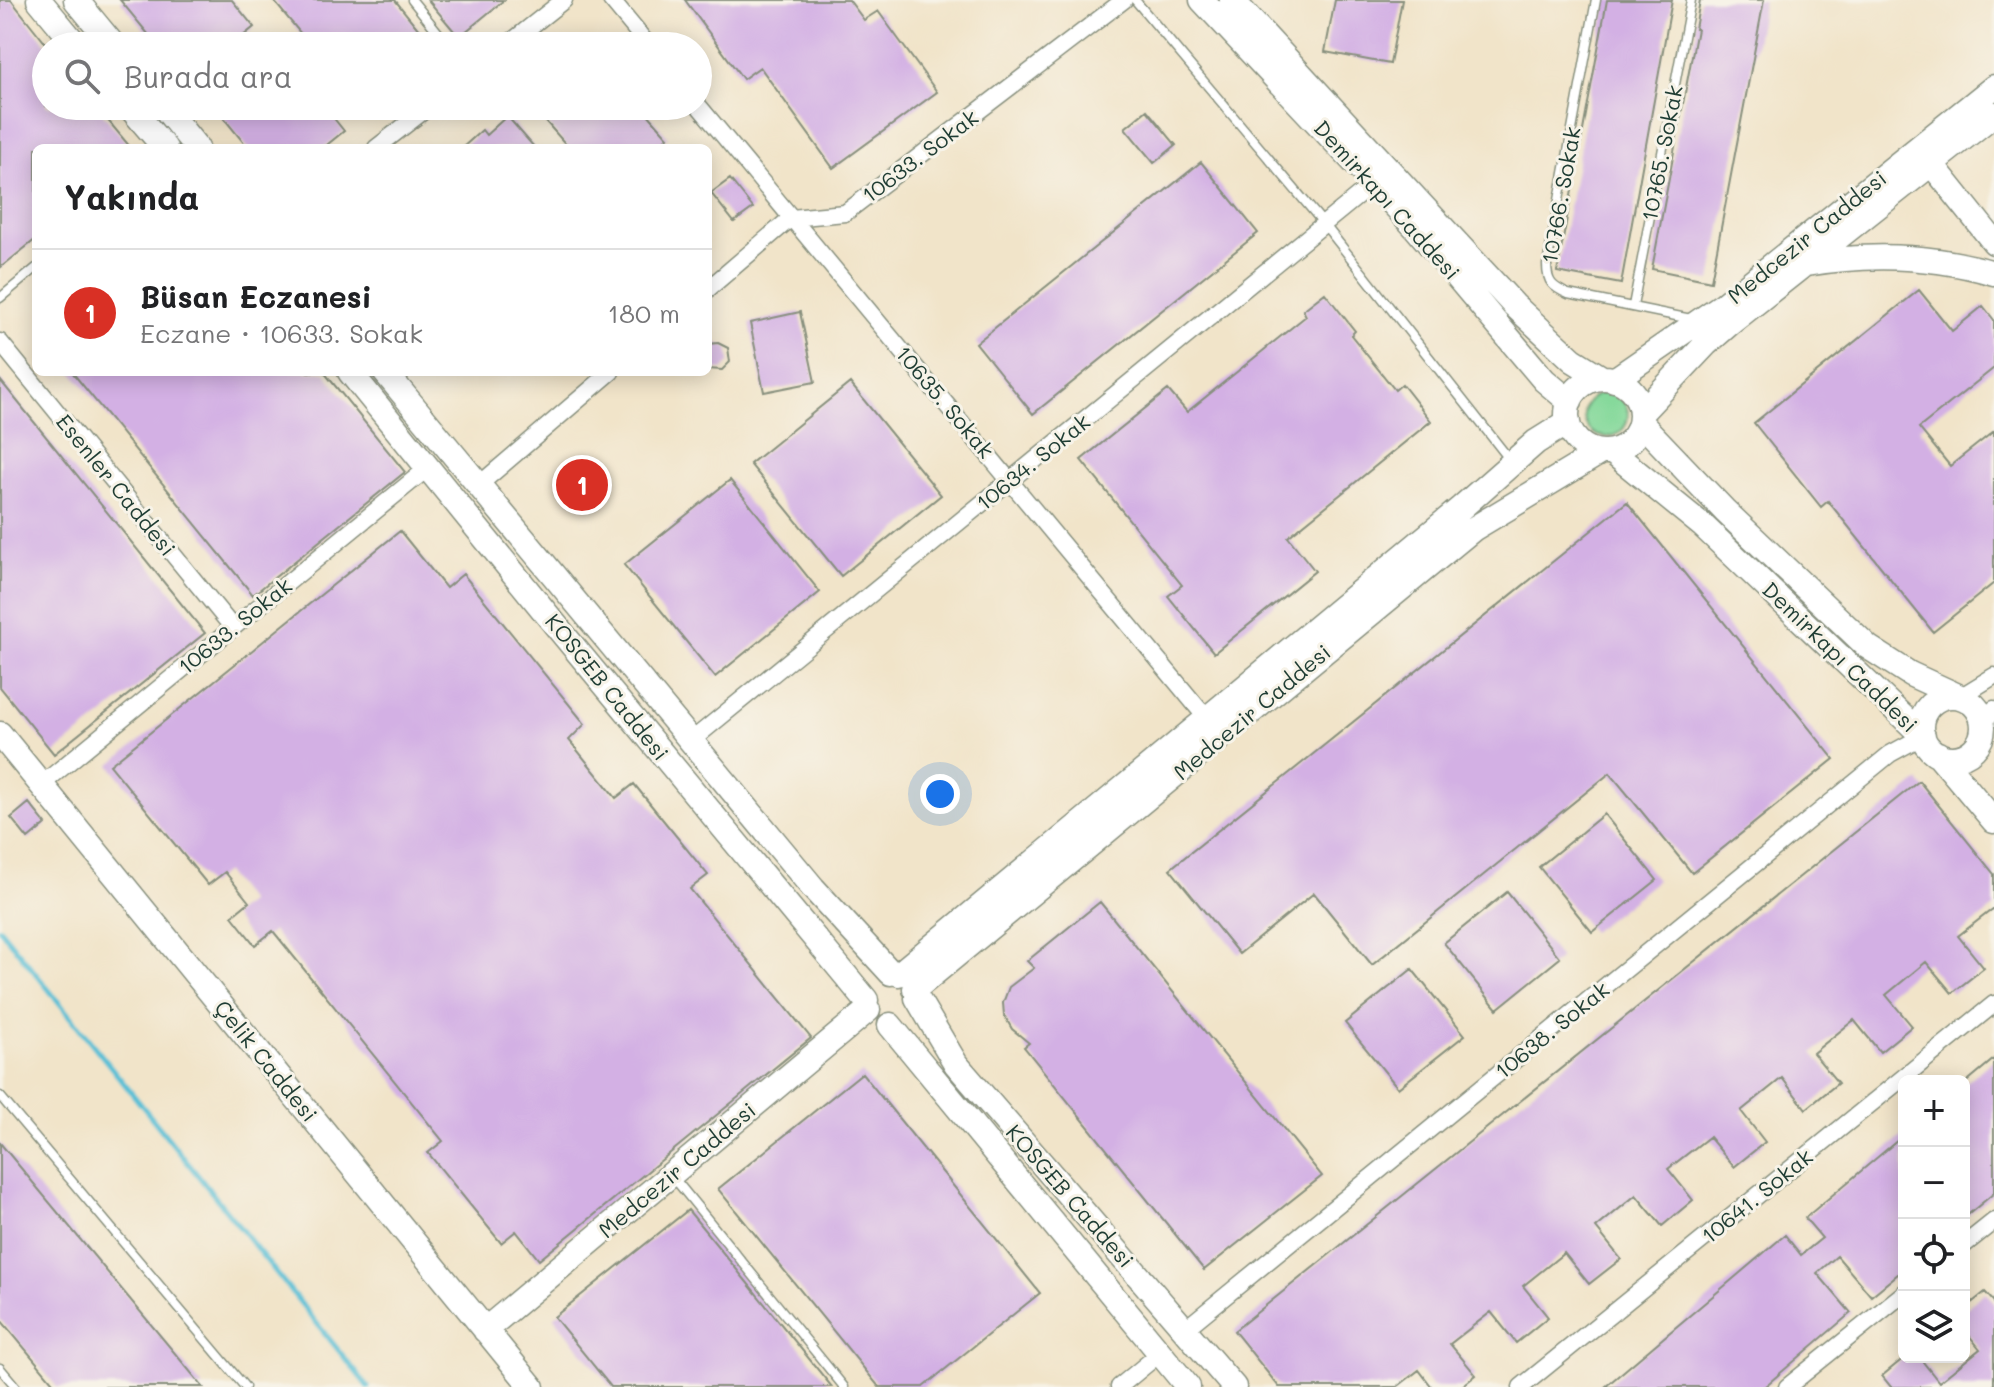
<!DOCTYPE html>
<html lang="tr">
<head>
<meta charset="utf-8">
<style>
  body { margin:0; font-family:Mali,sans-serif; background:#f2f2f2; color:#202124 }
  .controls { position:absolute; right:24px; bottom:24px; display:grid; overflow:hidden; border-radius:12px; box-shadow:0 4px 20px #0003 }
  .controls button { width:72px; height:72px; display:grid; place-items:center; padding:0; border:0; border-bottom:2px solid #e0e0e0; background:#fff; color:#202124; font:40px sans-serif }
  .you { position:absolute; left:940px; top:794px; width:28px; height:28px; margin:-20px; border:6px solid #fff; border-radius:50%; background:#1a73e8; box-shadow:0 0 0 12px #1a73e833 }
  .badge { display:grid; place-items:center; width:52px; height:52px; border-radius:50%; background:#d93025; color:#fff; font-size:26px; font-weight:700 }
  .pin { position:absolute; translate:-50% -50%; border:4px solid #fff; box-shadow:0 2px 8px #0006 }
  .list { margin:0; padding:0; list-style:none }
  h2 { display:flex; justify-content:space-between; align-items:center; height:104px; margin:0; padding:0 32px; font-size:34px }
  h2 small { font-size:26px; font-weight:400; color:#757577 }
  .list li { display:grid; grid-template-columns:52px 1fr auto; gap:24px; align-items:center; box-sizing:border-box; height:128px; padding:0 32px; border-top:2px solid #e0e0e0 }
  .list b { display:block; font-size:30px; white-space:nowrap }
  .list p { margin:0; font-size:26px; white-space:nowrap; color:#757577 }
  .list em { font-size:26px; font-style:normal; color:#757577 }
  .icon { flex:none; width:44px; height:44px; fill:none; stroke:currentColor; stroke-width:2; stroke-linecap:round; stroke-linejoin:round }
  .map { position:relative; flex:none; width:1994px; height:1387px; overflow:hidden }
  .search { position:absolute; background:#fff; box-shadow:0 4px 20px #0003; left:32px; top:32px; width:680px; height:88px; display:flex; align-items:center; gap:20px; box-sizing:border-box; padding:0 28px; border-radius:44px; color:#757577; font-size:30px }
  .panel { position:absolute; background:#fff; box-shadow:0 4px 20px #0003; left:32px; top:144px; width:680px; height:232px; border-radius:12px }
  .map>svg:first-child { display:block }
  .green { fill:#86d99b; stroke:#528b68; stroke-width:2 }
  .lines { fill:none; stroke-linecap:round; stroke-linejoin:round }
  .stream { stroke:#58bfd5; stroke-width:5 }
  .building { fill:#d3b0e4 }
  .lane-casing { stroke:#88907e; stroke-width:11 }
  .street-casing { stroke:#88907e; stroke-width:19 }
  .secondary-casing { stroke:#88907e; stroke-width:27 }
  .lane { stroke:#fff; stroke-width:8 }
  .street { stroke:#fff; stroke-width:16 }
  .secondary { stroke:#fff; stroke-width:24 }
  .labels { text-anchor:middle; stroke-width:6; stroke-linejoin:round; paint-order:stroke }
  .street-label { font-size:22px; fill:#1f3d34; stroke:#f7f3e8 }
</style>
</head>
<body>
<div class="map">
<svg width="1994" height="1387" viewBox="0 0 1994 1387">
  <rect width="100%" height="100%" fill="#f7f3e8"/>
  <filter id="ink" filterUnits="userSpaceOnUse"><feTurbulence type="fractalNoise" baseFrequency=".0125" numOctaves="2"/><feDisplacementMap in="SourceGraphic" scale="16" xChannelSelector="R" yChannelSelector="G"/><feConvolveMatrix kernelMatrix="1 2 1 2 8 2 1 2 1" color-interpolation-filters="sRGB"/></filter>
  <filter id="wash" filterUnits="userSpaceOnUse"><feTurbulence type="fractalNoise" baseFrequency=".006" numOctaves="4" result="noise"/><feDisplacementMap in="SourceGraphic" scale="32" xChannelSelector="R" yChannelSelector="G"/><feGaussianBlur stdDeviation="1.8" result="paint"/><feColorMatrix in="noise" values="0 0 0 0 0 0 0 0 0 0 0 0 0 0 0 0 0 1.4 0 .05"/><feComposite in="paint" operator="in"/></filter>
  <g filter="url(#wash)">
    <rect width="100%" height="100%" fill="#f1e4c9"/>
    <!-- green -->
    <path class="green" d="M1584 415a22 22 0 1 1 44 0a22 22 0 1 1-44 0Z"/>
    <g class="lines">
      <!-- stream -->
      <path class="stream" d="M0,929l368,458"/>
    </g>
    <g id="blocks">
      <!-- building -->
      <path class="building" d="M0,0h11l35,44v62h50l35,42h-95v91l-36,29z
        M120,0h112l22,27 -23,19h-73z
        M273,0h122l37,46h-121z
        M428,0h76l-45,37z
        M685,0h164l15,20 14,-9 59,81 -104,76 -73,-101 -17,12z
        M1335,0h67l-12,64 -65,-12z
        M1607,0h65l-51,284 -64,-12z
        M1700,0h64l-53,281 -59,-12 45,-240h-2z
        M214,106h110l20,25 -21,17h-75z
        M532,106h109l27,31 -12,11h-87z
        M1147,110l29,35 -22,18 -29,-35z
        M507,116l28,32h-73l20,-18 4,5z
        M1201,162l57,71 -225,181 -57,-71z
        M730,179l23,29 -19,14 -23,-29z
        M1919,290l33,41 31,-25 11,14v48l-75,60 31,38 44,-35v152l-61,49 -105,-131 -7,6 -67,-84z
        M1325,293l30,38 -4,4 44,55 7,-6 29,37 -143,116 27,34 -101,82 -46,-57 14,-11 -101,-125 87,-70 19,22 119,-96 -3,-6z
        M800,312l15,70 -51,10 -14,-69z
        M718,343l10,5 2,14 -8,8 -14,-1v-25z
        M72,372h252l81,100 -152,123z
        M0,380l205,253 -151,121 -54,-67z
        M850,383l91,112 -100,81 -91,-112z
        M730,480l90,112 -105,85 -91,-112z
        M1627,502l207,257 -142,114 -82,-100 -238,192 -58,-72 -75,61 -69,-85z
        M400,531l46,57 17,-14 122,150 -16,16 47,58 18,-14 25,31 49,60 -18,14 121,149 -272,222 -23,-29 -15,12 -73,-90 15,-12 -170,-210 -18,14 -23,-29 17,-14 -24,-30 -17,13 -98,-120z
        M1919,781l75,93v34l-36,28 26,32 -32,25 -26,-31 -40,33 26,31 -32,26 -26,-32 -41,33 25,30 -32,26 -24,-31 -41,33 24,31 -31,25 -25,-30 -41,32 25,31 -31,26 -26,-31 -40,33 25,31 -32,25 -25,-31 -41,33 25,31 -32,26 -25,-31 -41,32 26,31 -15,12h-29l-13,-17 -22,17h-118l-45,-56z
        M29,803l17,21 -18,15 -17,-21z
        M1604,814l53,66 -65,52 -53,-65z
        M1507,892l53,66 -63,51 -53,-66z
        M1100,902l222,274 -118,94 -180,-223 5,-4 -17,-14 -8,-14 -1,-12 6,-16 25,-19 -7,-7z
        M1412,969l53,66 -67,53 -53,-65z
        M1994,1059v134l-30,25v-134z
        M862,1073l178,220 -117,94h-44l-161,-198z
        M1904,1135v134l-33,27 -34,-40 -20,17 34,40 -87,74h-159l180,-152 16,20 21,-17 -17,-20z
        M0,1143l203,244h-146l-57,-68z
        M688,1210l58,71 86,106h-221l-57,-70z
        M1985,1292l9,10v85h-103l-9,-11 23,-19h14l20,25 41,-33 -16,-20v-20z"/>
    </g>
  </g>
  <g filter="url(#ink)">
    <use href="#blocks" fill-opacity="0" stroke="#88907e" stroke-width="2"/>
    <g class="lines">
      <!-- lane casing -->
      <g class="lane-casing">
        <path id="lane" d="M412,0l37,46
          M1135,0l189,224 186,236
          M1596,0l-49,265c0,18 6,22 21,29l123,25
          M0,298l36,-30
          M1633,306l58,-306
          M0,1096l245,291
          M674,1178l170,209
          M0,1368l16,19"/>
      </g>
      <!-- street casing -->
      <g class="street-casing">
        <path id="street" d="M611,0l38,46
          M506,46l58,-46
          M698,105l515,621
          M376,148l54,-42
          M708,289l83,-71 54,-5 279,-213
          M0,342l233,286
          M480,484l131,-112
          M1960,697l34,-21
          M1983,724l11,-15
          M691,741l683,-558
          M41,785l388,-318
          M1964,1245l30,-24
          M1185,1329l705,-575 33,-18
          M1119,1387l40,-33
          M1521,1387l473,-383
          M1787,1387l117,-94"/>
      </g>
      <!-- secondary casing -->
      <g class="secondary-casing">
        <path id="secondary" d="M39,0l38,46
          M76,0l38,46
          M1202,0l214,228 128,152 26,22
          M1232,0l282,305 59,55 29,18
          M129,106l36,42
          M163,106l34,42
          M1922,152l72,90
          M1806,264c64,-11 126,-9 188,9
          M350,372l208,256 308,372
          M385,372l428,516 78,85
          M1567 415a37 37 0 1 1 74 0a37 37 0 1 1-74 0Z
          M1614,380l110,-76 270,-217
          M1641,413l65,-69 23,-20 265,-210
          M1641,423l84,88 143,136 42,27 50,23
          M1612,452l91,74 220,210
          M1921 727a31 31 0 1 1 62 0a31 31 0 1 1-62 0Z
          M0,734l532,653
          M1938,754l56,67
          M899,974l562,-466 75,-66 32,-20
          M915,989l558,-460 128,-77
          M917,998l39,66 278,323
          M890,1025l298,362
          M485,1330l383,-320"/>
      </g>
      <!-- lane -->
      <use href="#lane" class="lane"/>
      <!-- street -->
      <use href="#street" class="street"/>
      <!-- secondary -->
      <use href="#secondary" class="secondary"/>
    </g>
  </g>
  <g class="labels">
    <!-- street labels -->
    <g class="street-label">
      <text transform="translate(1662 153) rotate(-79)" y="8">10765. Sokak</text>
      <text transform="translate(920 156) rotate(-37)" y="8">10633. Sokak</text>
      <text transform="translate(1561 195) rotate(-80)" y="8">10766. Sokak</text>
      <text transform="translate(1387 200) rotate(48)" y="8">Demirkapı Caddesi</text>
      <text transform="translate(1807 237) rotate(-39)" y="8">Medcezir Caddesi</text>
      <text transform="translate(945 402) rotate(50)" y="8">10635. Sokak</text>
      <text transform="translate(1033 462) rotate(-39)" y="8">10634. Sokak</text>
      <text transform="translate(116 485) rotate(51)" y="8">Esenler Caddesi</text>
      <text transform="translate(235 626) rotate(-39)" y="8">10633. Sokak</text>
      <text transform="translate(1840 657) rotate(44)" y="8">Demirkapı Caddesi</text>
      <text transform="translate(607 687) rotate(51)" y="8">KOSGEB Caddesi</text>
      <text transform="translate(1252 712) rotate(-40)" y="8">Medcezir Caddesi</text>
      <text transform="translate(1552 1030) rotate(-39)" y="8">10638. Sokak</text>
      <text transform="translate(266 1061) rotate(51)" y="8">Çelik Caddesi</text>
      <text transform="translate(677 1170) rotate(-40)" y="8">Medcezir Caddesi</text>
      <text transform="translate(1070 1196) rotate(49)" y="8">KOSGEB Caddesi</text>
      <text transform="translate(1757 1196) rotate(-39)" y="8">10641. Sokak</text>
    </g>
  </g>
</svg>
<div class="controls">
<button>+</button>
<button>−</button>
<button><svg class="icon" aria-label="locate" viewBox="0 0 24 24"><circle cx="12" cy="12" r="6"/><path d="M12 2v4M12 18v4M2 12h4M18 12h4"/></svg></button>
<button><svg class="icon" aria-label="layers" viewBox="0 0 24 24"><path d="M12 4l9 5-9 5-9-5zM3 14l9 5 9-5"/></svg></button>
</div>
<div class="you"></div>
<div class="pin badge" style="left:582px;top:485px">1</div>
<div class="search"><svg class="icon" aria-label="search" viewBox="0 0 24 24"><circle cx="10" cy="10" r="6"/><path d="M15 15l6 6"/></svg>Burada ara</div>
<section class="panel">
<h2>Yakında<small></small></h2>
<ul class="list">
<li><span class="badge">1</span><div><b>Büsan Eczanesi</b><p>Eczane · 10633. Sokak</p></div><em>180 m</em></li>
</ul>
</section>
</div>
</body>
</html>
